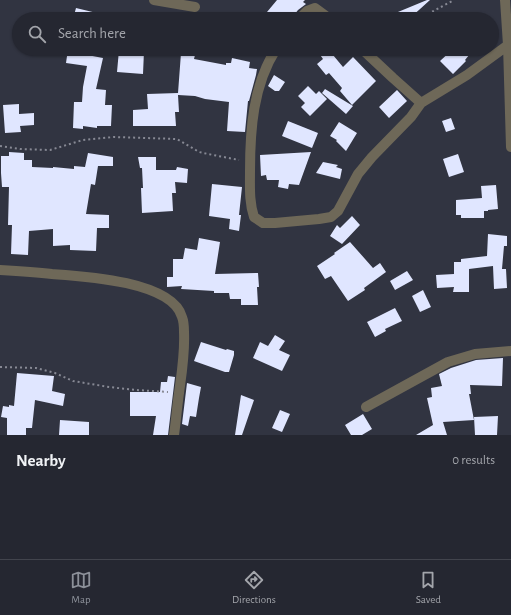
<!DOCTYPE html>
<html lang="en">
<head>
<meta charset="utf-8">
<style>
  body { margin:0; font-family:"Alegreya Sans",sans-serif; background:#2d2f39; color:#f1f3f6 }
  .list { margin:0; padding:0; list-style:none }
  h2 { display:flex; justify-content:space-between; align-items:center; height:52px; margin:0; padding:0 16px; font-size:17px }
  h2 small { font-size:13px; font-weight:400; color:#a3a5ab }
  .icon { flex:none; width:22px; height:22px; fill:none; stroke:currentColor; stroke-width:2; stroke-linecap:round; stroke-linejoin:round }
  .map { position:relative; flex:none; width:511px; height:435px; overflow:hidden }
  .search { position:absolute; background:#252731; box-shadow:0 1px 3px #0004; left:12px; right:12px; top:12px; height:44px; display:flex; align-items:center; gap:10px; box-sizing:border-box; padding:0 14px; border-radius:22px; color:#a3a5ab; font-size:15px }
  .sheet { height:124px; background:#252731 }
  nav { display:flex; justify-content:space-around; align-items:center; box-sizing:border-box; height:56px; border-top:1px solid #42444d; background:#252731; font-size:11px; color:#a3a5ab }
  nav a { display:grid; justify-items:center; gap:2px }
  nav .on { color:#8c9099 }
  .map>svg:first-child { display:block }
  .building { fill:#e0e6ff }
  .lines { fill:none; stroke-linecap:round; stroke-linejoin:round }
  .path { stroke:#878994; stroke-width:2; stroke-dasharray:2 3; stroke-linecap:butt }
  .minor { stroke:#6e6858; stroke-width:10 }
</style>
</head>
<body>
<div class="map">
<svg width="511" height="435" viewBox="0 0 511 435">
  <rect width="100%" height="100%" fill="#313441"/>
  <!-- building -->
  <path class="building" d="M277,0h28l-2,2 3,2 -8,6 -7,9h-14l-10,-7z
    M427,0h3l-21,19h-28z
    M76,8l29,7 -1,4h-31z
    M68,49h15l-1,5 21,4 -7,31 10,1 -1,15h7l-1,21h-14v2l-14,-2v3l-10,-1 1,-26h8l1,-15 4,-21 -21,-3z
    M316,49h12l15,18 10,-10 23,24 -24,24 -12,-14 2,-3 -13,-15 -3,2 -9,-11 6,-5z
    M453,49h21l-9,11 1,1 -13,13 -13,-13z
    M119,50l25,1 -1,23 -26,-2z
    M181,53l14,2 -1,4 32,6v-2h5l1,-5 18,4 -1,6 8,1 -1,6 -7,26h-1l-3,31 -18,-1 2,-29 -24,-3 -10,-3 -17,-1 1,17h-4l1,14h-43v-16l15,-1 -1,-15 31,-1z
    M274,75l11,7 -6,9h-4l-7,-5z
    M308,86l8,8 3,-3 8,8 -17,17 -9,-9 4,-4 -7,-7z
    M325,89l28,17 -7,8 -24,-21z
    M397,90l10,11 -18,17 -10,-11z
    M19,104v10l15,-1v12l-14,1 1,6 -16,1 -2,-28z
    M451,118l4,11 -9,3 -4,-11z
    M288,121l30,12 -6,15 -30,-12z
    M339,122l18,11 -11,18 -10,-10 1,-1 -7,-4z
    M9,152l15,1v7h8v7l21,1v-1l21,2v-3l11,1 3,-14 25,4v9h-15l-3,19 -4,-1 -5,30 23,1v13h-12l-1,23 -26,-1v-5l-17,1v-17l-24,2 -1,24 -17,-1 1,-29h-4l1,-38h-7l-1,-14v-17h8z
    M311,152l-12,33 -10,-1 -1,5 -10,-2 1,-7h-12l-1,-5 -5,1 -1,-21z
    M458,154l6,18 -15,5 -6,-18z
    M138,157h18v13h20l1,-3 11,2 -1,14 -12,-1 1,11h-4l1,18 -31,2 -1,-25h2l-1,-20h-2z
    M323,162l15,3 -2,2 6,2 -2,10 -24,-6z
    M212,184l30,3 -3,28h2l-2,16 -10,-2 1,-10 -21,-3z
    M496,185l2,24 -10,1v1h-4v7h-23v-3h-5v-15l26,-2 -1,-12z
    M352,216l8,9 -18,19 -12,-8 7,-11 3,3z
    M488,234l19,2v10h-3l-2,23h4l1,19 -13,1 -1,-23 -24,3v23h-16l1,-5 -17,1 -1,-13 18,-1v-12h7v-3l26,-3z
    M199,238l21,4 -5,32 43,-1 1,14h-2l1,18h-17v-6h-11l-1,-6h-15v-2l-33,-2 1,-3 -15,1v-10h6v-18h10l2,-11 12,2z
    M350,242l23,26 7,-5 6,9 -22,16 1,2 -17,11 -17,-25 -6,3 -8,-13 18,-12 -1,-1z
    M407,271l6,9 -18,10 -5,-9z
    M423,290l8,17 -11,5 -8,-16z
    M395,308l7,13 -17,8 1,2 -11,6 -8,-15z
    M275,335l10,6 -6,9 11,5 -8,16 -29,-13 7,-16 8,4z
    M201,342l25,8 1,-1 7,2v4l-5,17h-4l-31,-11z
    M503,358l-1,28 -32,-1 1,9h-2l5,26 -31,2 4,13h-31l17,-10 -6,-27 5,-1 -1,-9 11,-2 -3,-12 12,-6 25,-8z
    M17,373l37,3 -2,15 13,3 -2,12 -28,-6 -3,28h-6v7h-19v-17l-6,-1 2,-11 6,1v-2l5,1z
    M168,376l7,1 -7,58h-15l3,-19h-26v-24h30l1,-10h6z
    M187,383l14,4 -2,11 -3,19 -6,-1 -2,10 -6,-2z
    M241,395l13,5 -12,35h-7z
    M280,410l10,4 -8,18 -10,-4z
    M363,414l9,15 -10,6h-11l-6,-10z
    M498,416l-1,19h-22l-1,-18z
    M60,420l29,2v13h-30z"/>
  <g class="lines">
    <!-- path -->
    <path class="path" d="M419,19l7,-4 28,-15
      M0,146l20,3 30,1 33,-10 31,-3 63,2 22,13 9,2 31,6
      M0,367l36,1 19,5 18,8 36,6 27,3 32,2"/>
    <!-- minor -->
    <path class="minor" d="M154,0l41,7
      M505,0l3,45 3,102
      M299,19l8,-8 8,-3 15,11
      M276,49c-23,36 -26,81 -26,122 0,16 -1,31 4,46l9,6h12l44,-4 12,-2 7,-6 20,-37 14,-17 39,-40 10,-14 46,-28 41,-30
      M362,49l31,29 28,25
      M0,270c17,1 34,2 52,4 30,2 120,7 130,43 2,5 2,10 2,15 1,22 -2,39 -5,61 -2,14 -3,28 -5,42
      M366,407l82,-45 27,-8 36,-3"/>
  </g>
</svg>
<div class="search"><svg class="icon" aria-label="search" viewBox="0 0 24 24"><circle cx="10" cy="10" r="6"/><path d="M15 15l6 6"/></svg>Search here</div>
</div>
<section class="sheet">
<h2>Nearby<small>0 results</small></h2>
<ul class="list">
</ul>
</section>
<nav>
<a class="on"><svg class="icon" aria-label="map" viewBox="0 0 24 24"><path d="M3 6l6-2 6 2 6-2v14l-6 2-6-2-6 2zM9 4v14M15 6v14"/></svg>Map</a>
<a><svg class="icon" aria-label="directions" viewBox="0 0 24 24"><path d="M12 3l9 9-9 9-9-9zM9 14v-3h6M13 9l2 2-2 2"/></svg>Directions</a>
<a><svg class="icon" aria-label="saved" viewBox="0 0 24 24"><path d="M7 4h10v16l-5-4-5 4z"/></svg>Saved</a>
</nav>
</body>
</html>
